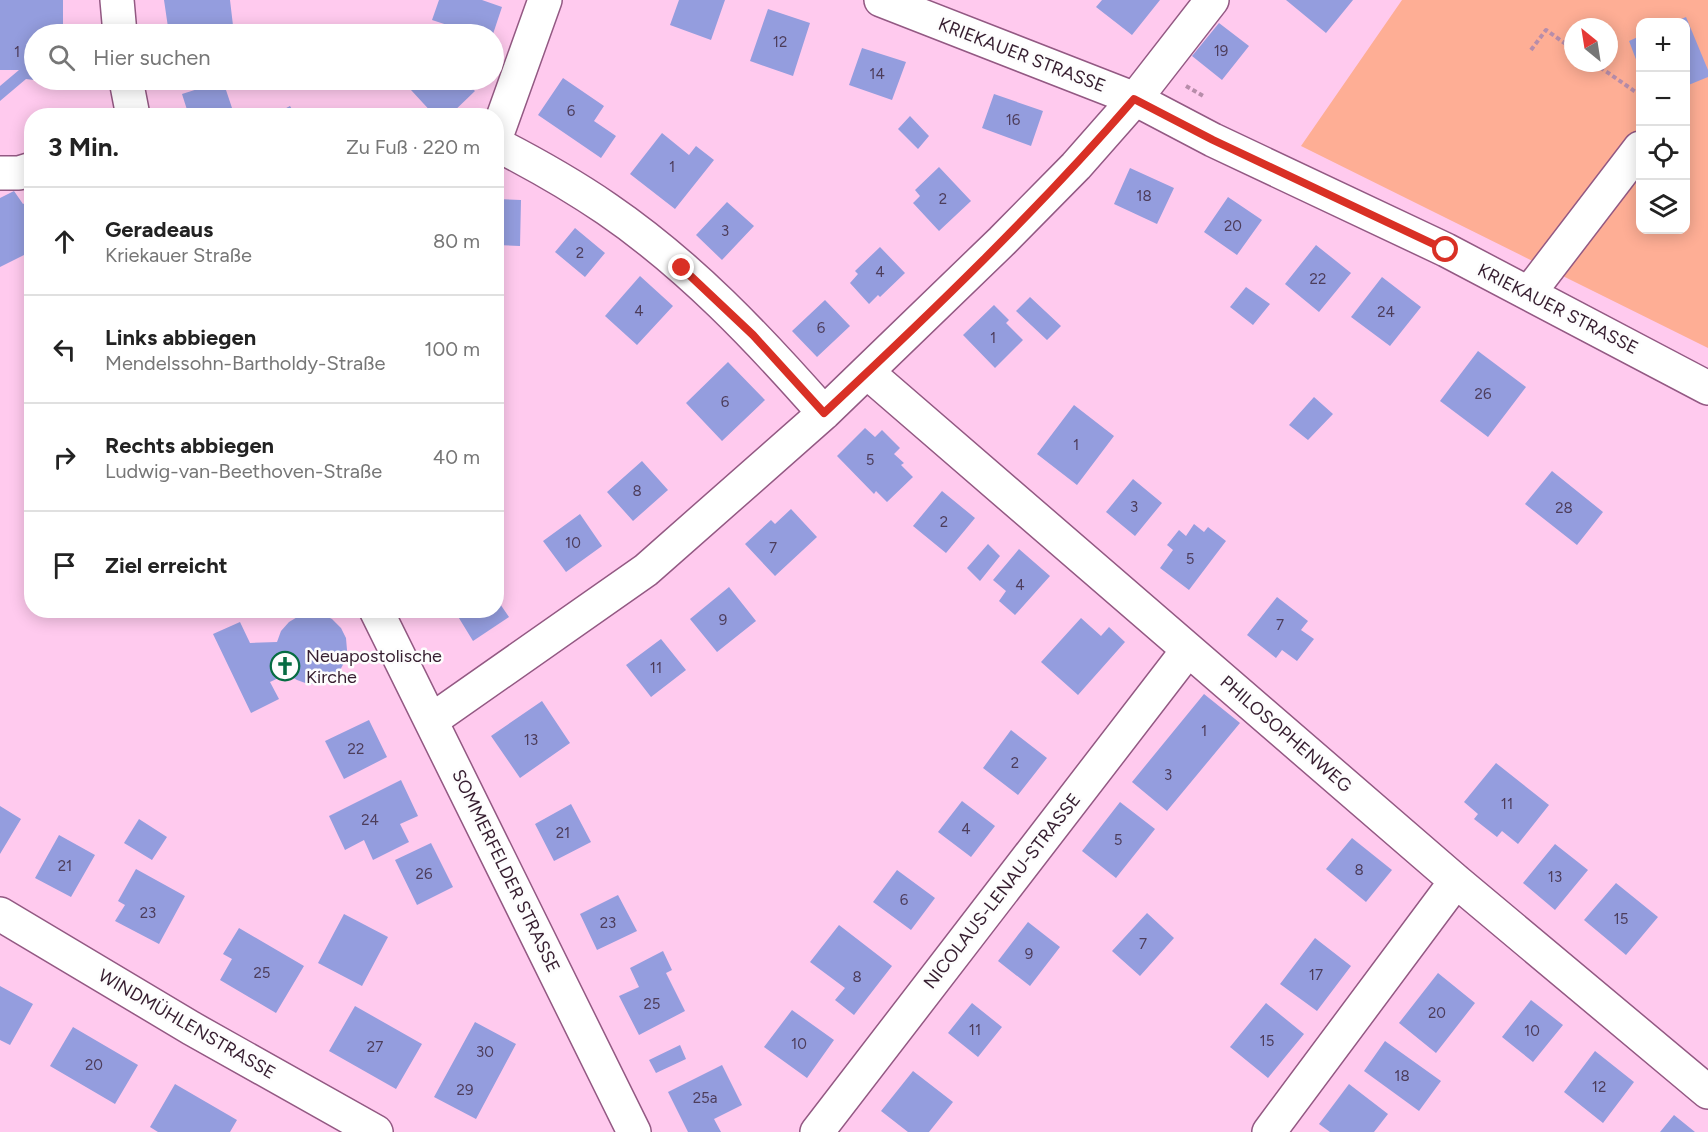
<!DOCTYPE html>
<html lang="de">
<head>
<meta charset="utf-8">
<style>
  body { margin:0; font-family:Figtree,sans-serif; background:#f2f2f2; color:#222 }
  .controls { position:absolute; right:18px; top:18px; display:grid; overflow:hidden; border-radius:12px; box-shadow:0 3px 15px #0003 }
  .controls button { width:54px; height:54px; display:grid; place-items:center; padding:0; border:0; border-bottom:2px solid #e0e0e0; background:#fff; color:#222; font:30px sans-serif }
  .compass { position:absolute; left:1564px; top:18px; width:54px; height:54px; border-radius:50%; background:#fff; box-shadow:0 3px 15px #0003; rotate:330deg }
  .stop { position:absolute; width:18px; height:18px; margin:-14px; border:4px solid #d93025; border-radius:50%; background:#fff }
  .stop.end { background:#d93025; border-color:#fff; box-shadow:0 2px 6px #0008 }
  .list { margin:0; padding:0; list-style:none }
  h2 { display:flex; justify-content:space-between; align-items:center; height:78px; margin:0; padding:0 24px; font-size:26px }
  h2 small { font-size:20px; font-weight:400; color:#767676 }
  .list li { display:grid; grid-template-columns:39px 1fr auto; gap:18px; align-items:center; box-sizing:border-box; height:108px; padding:0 24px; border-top:2px solid #e0e0e0 }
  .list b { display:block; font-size:22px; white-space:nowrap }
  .list p { margin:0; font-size:20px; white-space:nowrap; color:#767676 }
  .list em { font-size:20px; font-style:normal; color:#767676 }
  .icon { flex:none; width:33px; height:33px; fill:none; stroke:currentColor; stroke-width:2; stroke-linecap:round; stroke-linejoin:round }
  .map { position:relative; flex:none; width:1708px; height:1132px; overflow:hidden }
  .search { position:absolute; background:#fff; box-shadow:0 3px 15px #0003; left:24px; top:24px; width:480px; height:66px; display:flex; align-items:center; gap:15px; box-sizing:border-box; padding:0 21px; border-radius:33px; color:#767676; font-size:22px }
  .panel { position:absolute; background:#fff; box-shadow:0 3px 15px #0003; left:24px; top:108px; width:480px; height:510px; border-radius:24px }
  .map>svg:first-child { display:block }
  .green { fill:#feae95; fill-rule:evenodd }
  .building { fill:#949dde }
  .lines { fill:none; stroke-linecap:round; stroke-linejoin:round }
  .minor-casing { stroke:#935983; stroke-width:36 }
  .major-casing { stroke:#935983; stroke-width:36 }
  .path { stroke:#b78daa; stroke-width:4; stroke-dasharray:4.5 3; stroke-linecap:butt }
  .minor { stroke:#fff; stroke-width:33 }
  .major { stroke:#fff; stroke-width:33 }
  .route { stroke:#d93025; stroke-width:8 }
  .labels { text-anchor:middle; stroke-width:5; stroke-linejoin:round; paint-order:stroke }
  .number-label { font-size:15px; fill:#4d3d5b }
  .street-label { font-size:18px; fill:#351d2f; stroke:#fdfdfd }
  .poi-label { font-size:18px; fill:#351d2f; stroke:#fdfdfd; text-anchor:start }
</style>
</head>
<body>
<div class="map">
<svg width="1708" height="1132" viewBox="0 0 1708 1132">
  <rect width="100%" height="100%" fill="#ffcaee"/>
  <!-- green -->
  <path class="green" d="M1402,0h306v348l-407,-202zM1640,22h46v208h-46zM1573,27h36v36h-36z"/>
  <!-- building -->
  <path class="building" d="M0,0h63v34h-29v46l-8,-1 -26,22v-15l19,-16h-19z
    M164,0h66l4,34h-65z
    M439,0h43l20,7 -9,27h-18l-43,-14z
    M679,0h46l-14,40 -41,-15z
    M1102,0h58l-28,35 -36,-28z
    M1286,0h67l-27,33z
    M768,9l42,14 -17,53 -43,-15z
    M1686,17l22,53v7l-22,9v-64h-12z
    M1219,23l30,23 -27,34 -30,-24z
    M1640,36v34l-11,-29z
    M862,48l44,14 -14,38 -43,-15z
    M563,78l41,28 -10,15 22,15 -15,22 -63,-43z
    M422,80h42l11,11 -26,25h-14l-24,-26z
    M223,81l11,33 -45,2 -7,-22z
    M994,94l49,17 -12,35 -49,-18z
    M290,106l6,10h-25z
    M910,116l19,20 -11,13 -20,-20z
    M662,133l27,22 7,-9 18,14 -39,49 -45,-35z
    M939,167l32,34 -32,30 -26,-28 7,-7 -5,-6z
    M1130,168l44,20 -17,36 -43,-20z
    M14,191l9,13 9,-4v51l-32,16v-69z
    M1228,197l34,23 -25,35 -33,-23z
    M496,199l25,1 -1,46 -24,-1z
    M727,202l27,24 -32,34 -26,-25z
    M575,228l30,25 -20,24 -30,-25z
    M1316,245l35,28 -32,39 -34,-28z
    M880,247l25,26 -25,24 -2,-2 -9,9 -19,-21 8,-9 -3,-3z
    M640,276l33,30 -36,39 -32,-29z
    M1382,277l39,30 -31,39 -39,-29z
    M1246,287l24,17 -17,21 -23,-18z
    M1030,297l31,29 -14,14 -31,-29z
    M825,300l25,26 -33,31 -25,-26z
    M994,305l15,15 -3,3 17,17 -28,28 -32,-33z
    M1478,351l48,36 -38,50 -48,-36z
    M728,362l37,38 -43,41 -36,-38z
    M1314,397l19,17 -25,26 -19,-15z
    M1074,405l40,31 -37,49 -40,-31z
    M865,428l10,9 7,-7 18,18 -6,6 10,9 -3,2 12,12 -26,25 -11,-11 -2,3 -37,-38z
    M642,461l26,29 -35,31 -26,-29z
    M1552,471l51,41 -26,33 -52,-41z
    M1133,479l29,24 -27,33 -29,-24z
    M942,491l33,27 -29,35 -33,-27z
    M791,509l26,28 -42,39 -30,-32 26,-24 4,4z
    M580,514l22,32 -36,26 -23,-31z
    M1194,524l10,8 4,-5 18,14 -37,49 -29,-22 13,-18 -6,-5 12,-15 7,6z
    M988,544l12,12 -20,25 -13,-13z
    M1019,549l31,27 -35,39 -16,-14 7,-10 -13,-11z
    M729,587l27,34 -39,31 -27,-33z
    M1277,597l31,24 -7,9 13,9 -17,22 -15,-11 -6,8 -29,-23z
    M496,598l13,19 -36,24 -19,-31h42z
    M310,613l11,1 11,5 9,9 5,10 1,12 -2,11 -6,11 -9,7 -11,4 -11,1 -11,-4 -10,-6 -17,8 9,17 -28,14 -38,-79 27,-12 10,21 27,-1 4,-11 8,-9 10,-6z
    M1081,618l20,18 8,-9 16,15 -47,53 -37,-33z
    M661,639l25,31 -35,27 -25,-32z
    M1204,694l36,29 -73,88 -35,-29z
    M542,701l28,42 -50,35 -29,-42z
    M369,720l18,37 -43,22 -19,-38z
    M1011,730l36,28 -29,37 -35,-27z
    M1496,763l53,42 -31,39 -16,-13 -5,6 -23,-18 4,-5 -14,-12z
    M401,780l17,36 -18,8 9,18 -36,18 -9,-20 -19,10 -16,-34z
    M962,801l33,25 -24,31 -33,-25z
    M1120,802l35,27 -39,49 -34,-27z
    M571,804l20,38 -37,19 -19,-37z
    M0,806l21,13 -21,35z
    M139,819l28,18 -15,23 -28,-17z
    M59,835l36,20 -24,42 -36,-19z
    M1352,838l40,32 -26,32 -40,-33z
    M431,843l22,44 -36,18 -22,-45z
    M1555,844l33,26 -33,40 -32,-27z
    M136,869l49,27 -26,48 -44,-23 10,-16 -7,-4z
    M897,870l38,28 -24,32 -38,-28z
    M1616,883l42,34 -32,38 -42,-35z
    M618,895l19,36 -40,19 -17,-36z
    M1147,913l27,25 -34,38 -28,-25z
    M344,914l44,23 -26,49 -44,-23z
    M1028,922l32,25 -30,39 -32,-25z
    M839,925l53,41 -38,49 -19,-15 10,-12 -35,-26z
    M239,928l65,38 -28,47 -56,-33 12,-21 -9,-5z
    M1315,938l36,28 -34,45 -37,-27z
    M663,951l9,19 -6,3 19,38 -46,24 -20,-39 20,-9 -9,-19z
    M1438,973l37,30 -39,50 -37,-30z
    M0,986l33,18 -23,41 -10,-5z
    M1531,1000l32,25 -30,37 -31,-25z
    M972,1003l30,24 -24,30 -30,-24z
    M1266,1003l38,31 -36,44 -38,-31z
    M355,1006l67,38 -26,45 -67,-38z
    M792,1010l42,30 -27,38 -43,-31z
    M475,1022l41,22 -40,75 -42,-22z
    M73,1027l65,38 -23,39 -65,-38z
    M1385,1041l56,40 -22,30 -55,-40z
    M680,1045l6,14 -30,14 -7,-13z
    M1595,1051l39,31 -31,41 -39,-31z
    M722,1065l20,40 -28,14 7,13h-33l-20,-40z
    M913,1071l40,31 -24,30h-21l-27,-21z
    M175,1084l62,36 -7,12h-72l-8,-5z
    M1349,1084l39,30 -14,18h-44l-11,-8z
    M1674,1115l21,17h-35z"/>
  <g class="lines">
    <!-- minor casing -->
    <g class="minor-casing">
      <path id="minor" d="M881,0l254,99 78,41 233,110 262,138
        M496,137l49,-137
        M496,144c39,20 76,41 111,65 82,56 151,129 217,204
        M0,173h19l13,-4
        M1529,293l111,-145
        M867,372l589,509 252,211
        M432,720l214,-150 178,-157 178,-172 74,-75 59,-67 77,-99
        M0,914l191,114 185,104
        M817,1132l371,-482
        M1269,1132l187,-251"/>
    </g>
    <!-- major casing -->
    <g class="major-casing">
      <path id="major" d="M117,0l3,34
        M126,80l7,36
        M376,610l258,522"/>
    </g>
    <!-- path -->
    <path class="path" d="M1531,50l15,-20 27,19
      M1594,63l46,32
      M1186,86l19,11"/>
    <!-- minor -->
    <use href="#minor" class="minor"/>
    <!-- major -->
    <use href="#major" class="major"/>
  </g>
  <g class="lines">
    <!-- route -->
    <path class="route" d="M682,268l71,67 71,78c107,-100 214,-203 310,-314l79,41 233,110"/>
  </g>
  <!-- icons -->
  <defs>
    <g id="church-ring" transform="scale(1.5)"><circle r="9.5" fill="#fdfdfd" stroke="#056c42" stroke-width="1.5"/><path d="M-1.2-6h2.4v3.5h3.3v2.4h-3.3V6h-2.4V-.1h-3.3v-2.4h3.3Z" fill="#056c42"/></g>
  </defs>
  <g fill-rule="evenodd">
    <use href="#church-ring" x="285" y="666"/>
  </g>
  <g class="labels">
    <!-- number labels -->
    <g class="number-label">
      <text x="780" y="47">12</text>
      <text x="1221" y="56">19</text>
      <text x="17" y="57">1</text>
      <text x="877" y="79">14</text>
      <text x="571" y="116">6</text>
      <text x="1013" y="125">16</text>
      <text x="672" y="172">1</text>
      <text x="1144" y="201">18</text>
      <text x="943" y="204">2</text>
      <text x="1233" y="231">20</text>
      <text x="725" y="236">3</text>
      <text x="580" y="258">2</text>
      <text x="880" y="277">4</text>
      <text x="1318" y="284">22</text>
      <text x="639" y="316">4</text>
      <text x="1386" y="317">24</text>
      <text x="821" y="333">6</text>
      <text x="993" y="343">1</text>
      <text x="1483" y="399">26</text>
      <text x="725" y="407">6</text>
      <text x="1076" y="450">1</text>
      <text x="870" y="465">5</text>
      <text x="637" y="496">8</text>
      <text x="1134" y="512">3</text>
      <text x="1564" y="513">28</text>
      <text x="944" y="527">2</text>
      <text x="573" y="548">10</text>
      <text x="773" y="553">7</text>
      <text x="1190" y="564">5</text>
      <text x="1020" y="590">4</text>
      <text x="723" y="625">9</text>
      <text x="1280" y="630">7</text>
      <text x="656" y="673">11</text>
      <text x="1204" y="736">1</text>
      <text x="531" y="745">13</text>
      <text x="356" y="754">22</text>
      <text x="1015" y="768">2</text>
      <text x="1168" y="780">3</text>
      <text x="1507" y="809">11</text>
      <text x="370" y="825">24</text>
      <text x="966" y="834">4</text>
      <text x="563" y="838">21</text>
      <text x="1118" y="845">5</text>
      <text x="65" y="871">21</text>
      <text x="1359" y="875">8</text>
      <text x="424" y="879">26</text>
      <text x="1555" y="882">13</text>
      <text x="904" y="905">6</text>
      <text x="148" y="918">23</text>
      <text x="1621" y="924">15</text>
      <text x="608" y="928">23</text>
      <text x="1143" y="949">7</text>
      <text x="1029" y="959">9</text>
      <text x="262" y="978">25</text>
      <text x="1316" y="980">17</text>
      <text x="857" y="982">8</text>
      <text x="652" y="1009">25</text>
      <text x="1437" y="1018">20</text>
      <text x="975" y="1035">11</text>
      <text x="1532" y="1036">10</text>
      <text x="1267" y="1046">15</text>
      <text x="799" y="1049">10</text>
      <text x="375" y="1052">27</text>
      <text x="485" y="1057">30</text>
      <text x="94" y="1070">20</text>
      <text x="1402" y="1081">18</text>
      <text x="1599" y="1092">12</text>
      <text x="465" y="1095">29</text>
      <text x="705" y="1103">25a</text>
    </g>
    <!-- street labels -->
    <g class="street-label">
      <text transform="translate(1022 55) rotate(21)" y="6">KRIEKAUER STRASSE</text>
      <text transform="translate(1558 309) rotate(27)" y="6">KRIEKAUER STRASSE</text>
      <text transform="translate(1286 734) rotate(41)" y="6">PHILOSOPHENWEG</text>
      <text transform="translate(506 871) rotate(64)" y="6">SOMMERFELDER STRASSE</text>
      <text transform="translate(1002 891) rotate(-52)" y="6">NICOLAUS-LENAU-STRASSE</text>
      <text transform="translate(187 1024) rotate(30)" y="6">WINDMÜHLENSTRASSE</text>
    </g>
    <!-- poi labels -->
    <g class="poi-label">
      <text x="306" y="662">Neuapostolische<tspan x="306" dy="21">Kirche</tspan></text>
    </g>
  </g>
</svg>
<div class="controls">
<button>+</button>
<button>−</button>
<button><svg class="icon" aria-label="locate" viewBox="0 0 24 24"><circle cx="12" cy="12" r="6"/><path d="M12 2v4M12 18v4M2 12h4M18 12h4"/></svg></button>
<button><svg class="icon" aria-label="layers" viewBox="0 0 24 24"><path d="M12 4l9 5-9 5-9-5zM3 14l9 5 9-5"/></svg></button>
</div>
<svg class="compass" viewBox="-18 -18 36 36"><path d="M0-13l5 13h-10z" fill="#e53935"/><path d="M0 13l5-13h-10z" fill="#767676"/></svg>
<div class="stop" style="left:1446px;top:250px"></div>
<div class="stop end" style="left:682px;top:268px"></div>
<div class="search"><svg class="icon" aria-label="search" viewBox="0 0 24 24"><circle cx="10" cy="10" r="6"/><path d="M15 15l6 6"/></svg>Hier suchen</div>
<section class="panel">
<h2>3 Min.<small>Zu Fuß · 220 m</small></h2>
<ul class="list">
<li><svg class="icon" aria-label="ahead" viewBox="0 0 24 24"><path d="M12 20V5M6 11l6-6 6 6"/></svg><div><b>Geradeaus</b><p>Kriekauer Straße</p></div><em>80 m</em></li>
<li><svg class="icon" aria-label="left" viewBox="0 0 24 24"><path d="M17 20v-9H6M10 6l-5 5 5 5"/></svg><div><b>Links abbiegen</b><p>Mendelssohn-Bartholdy-Straße</p></div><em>100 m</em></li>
<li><svg class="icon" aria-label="right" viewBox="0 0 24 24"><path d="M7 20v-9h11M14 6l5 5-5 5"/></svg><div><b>Rechts abbiegen</b><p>Ludwig-van-Beethoven-Straße</p></div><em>40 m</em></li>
<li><svg class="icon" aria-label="arrive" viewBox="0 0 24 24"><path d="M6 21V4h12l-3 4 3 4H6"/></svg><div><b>Ziel erreicht</b></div></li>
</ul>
</section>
</div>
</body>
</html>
